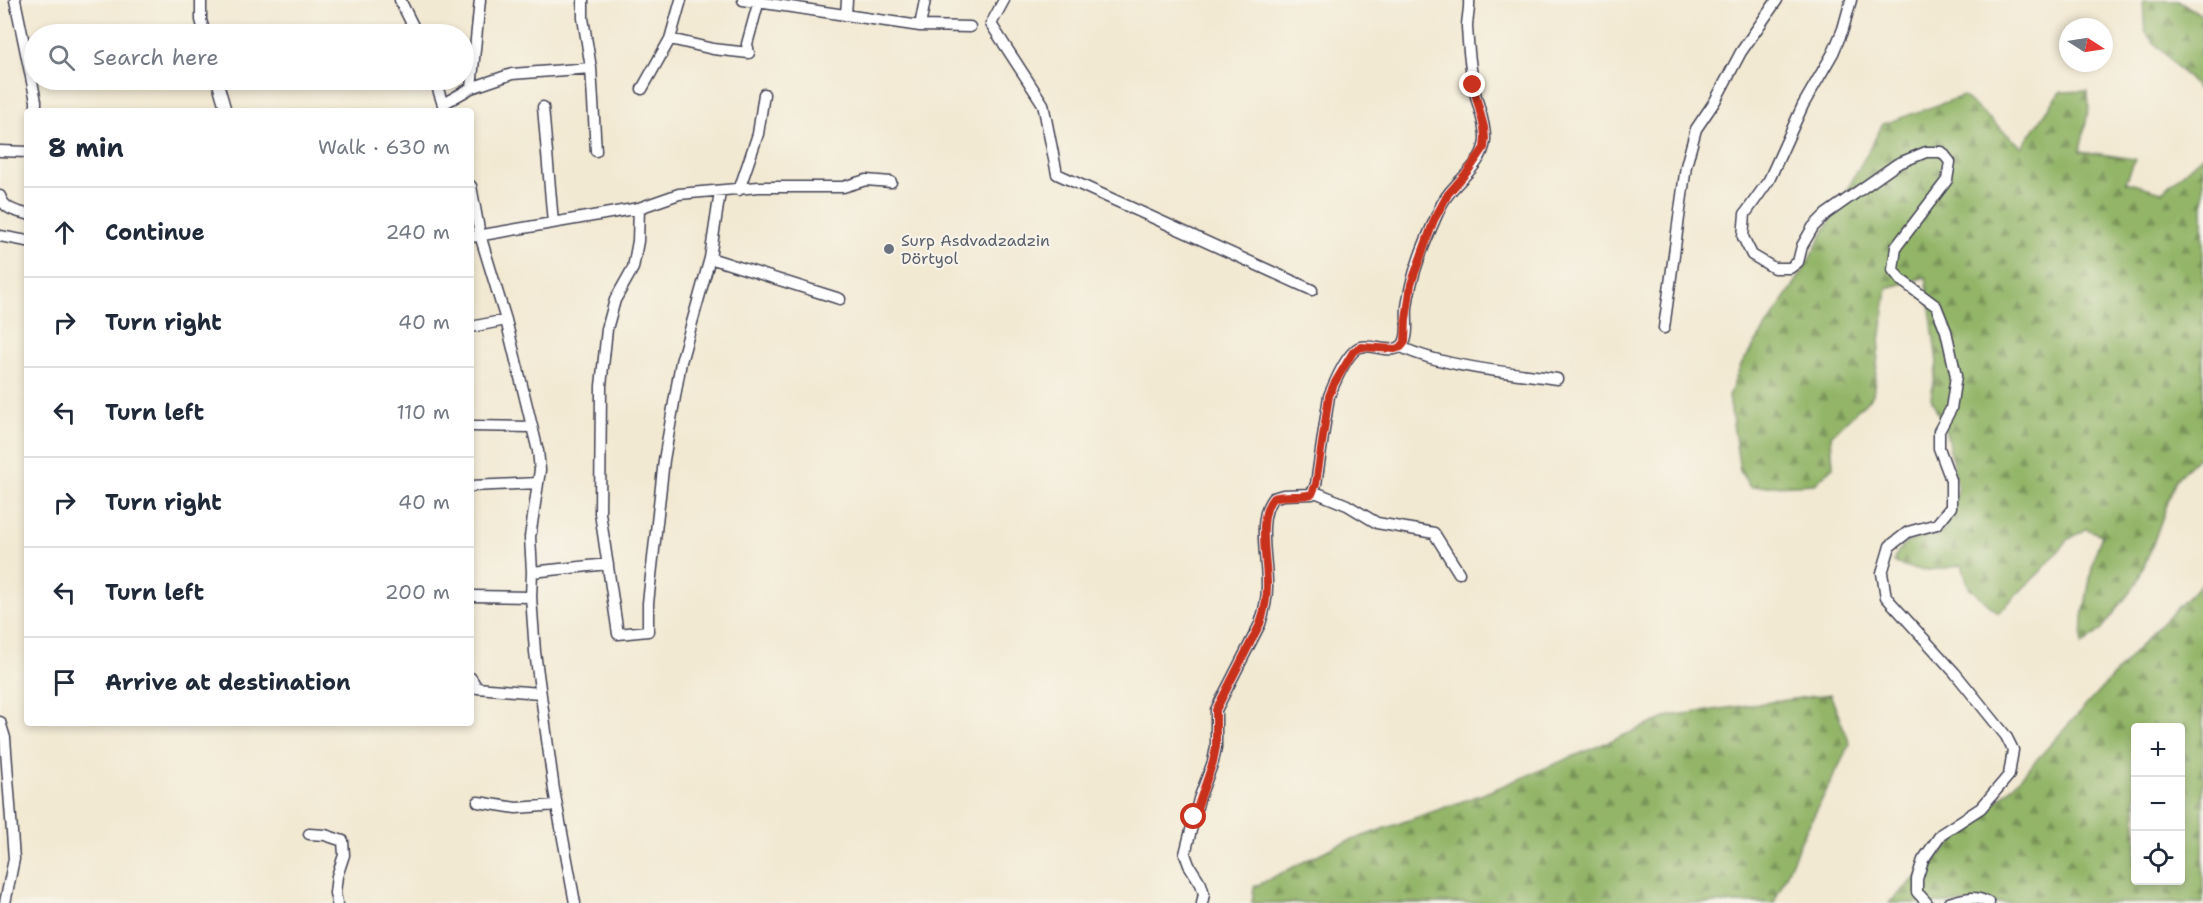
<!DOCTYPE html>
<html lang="en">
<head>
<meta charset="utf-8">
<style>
  body { margin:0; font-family:"Shantell Sans",sans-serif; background:#f2f2f3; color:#1f2937 }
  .controls { position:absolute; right:18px; bottom:18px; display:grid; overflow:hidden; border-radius:6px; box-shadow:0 3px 9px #0003 }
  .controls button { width:54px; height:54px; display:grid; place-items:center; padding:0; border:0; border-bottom:2px solid #e0e1e3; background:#fff; color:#1f2937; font:30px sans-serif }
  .compass { position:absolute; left:2059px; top:18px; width:54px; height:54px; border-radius:50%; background:#fff; box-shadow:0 3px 9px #0003; rotate:102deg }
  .stop { position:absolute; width:18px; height:18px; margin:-14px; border:4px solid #c8321e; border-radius:50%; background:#fff }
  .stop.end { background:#c8321e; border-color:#fff; box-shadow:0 2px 6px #0008 }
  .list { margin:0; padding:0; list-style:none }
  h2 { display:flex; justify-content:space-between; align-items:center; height:78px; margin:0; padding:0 24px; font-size:26px }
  h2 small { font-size:20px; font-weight:400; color:#747a83 }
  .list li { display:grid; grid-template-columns:39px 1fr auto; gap:18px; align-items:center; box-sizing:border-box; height:90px; padding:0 24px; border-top:2px solid #e0e1e3 }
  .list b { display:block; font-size:22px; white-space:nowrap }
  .list em { font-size:20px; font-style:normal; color:#747a83 }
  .icon { flex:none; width:33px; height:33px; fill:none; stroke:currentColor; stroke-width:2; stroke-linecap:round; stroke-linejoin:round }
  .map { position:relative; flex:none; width:2203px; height:903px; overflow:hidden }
  .search { position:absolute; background:#fff; box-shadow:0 3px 9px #0003; left:24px; top:24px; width:450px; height:66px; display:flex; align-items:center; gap:15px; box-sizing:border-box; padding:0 21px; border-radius:33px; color:#747a83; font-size:22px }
  .panel { position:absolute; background:#fff; box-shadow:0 3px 9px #0003; left:24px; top:108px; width:450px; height:618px; border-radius:6px }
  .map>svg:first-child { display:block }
  .forest { fill:url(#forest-firs); stroke:#5a6c52; stroke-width:1.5; fill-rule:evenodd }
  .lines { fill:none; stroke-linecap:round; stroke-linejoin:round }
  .minor-casing { stroke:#414052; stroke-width:13 }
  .minor { stroke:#fff; stroke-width:10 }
  .route { stroke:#c8321e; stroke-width:8 }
  .worship-dot { fill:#6b7280; stroke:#f7f3e8; stroke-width:2 }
  .labels { text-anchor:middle; stroke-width:4.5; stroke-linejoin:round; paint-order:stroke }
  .worship-label { font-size:16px; fill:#5b616d; stroke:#f7f3e8; text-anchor:start }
</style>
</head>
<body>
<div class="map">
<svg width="2203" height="903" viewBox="0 0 2203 903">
  <defs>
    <pattern id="forest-firs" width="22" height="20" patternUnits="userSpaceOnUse" patternTransform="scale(1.5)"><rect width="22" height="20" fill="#93b568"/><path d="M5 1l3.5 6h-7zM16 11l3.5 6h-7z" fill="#789357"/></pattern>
  </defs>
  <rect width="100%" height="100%" fill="#f7f3e8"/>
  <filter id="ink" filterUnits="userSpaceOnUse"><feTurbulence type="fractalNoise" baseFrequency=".0167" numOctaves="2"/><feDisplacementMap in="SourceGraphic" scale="12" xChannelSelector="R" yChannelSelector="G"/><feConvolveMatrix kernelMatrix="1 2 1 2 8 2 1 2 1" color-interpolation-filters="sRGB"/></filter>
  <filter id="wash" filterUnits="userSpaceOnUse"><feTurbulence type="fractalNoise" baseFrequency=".008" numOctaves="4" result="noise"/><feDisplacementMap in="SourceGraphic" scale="24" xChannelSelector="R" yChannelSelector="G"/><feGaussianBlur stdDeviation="1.35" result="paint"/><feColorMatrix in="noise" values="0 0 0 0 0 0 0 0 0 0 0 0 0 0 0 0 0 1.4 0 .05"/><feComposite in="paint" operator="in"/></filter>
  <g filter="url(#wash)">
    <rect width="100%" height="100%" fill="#f2e9d2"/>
    <!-- forest -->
    <path class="forest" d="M2143,0h35l25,16v78l-58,-61z
      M2088,91l1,17 -9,43 55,8 -9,23 36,10 41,-37v298l-27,26 -24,68 -16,37 -35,46 -19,15 1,-28 11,-60 8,-22 -16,-6 -17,10 -28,32 -43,42 -29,-26 -7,-22c-28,6 -43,8 -69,-3 8,-24 28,-24 50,-30l15,-42 -11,-55 -16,-37 6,-35 -11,-86 -39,11 -14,107 -42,41 2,31 -18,17 -65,3 -10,-16 -11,-75 12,-31 60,-91 82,-150 80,-28 59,51 38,-55z
      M2203,582v321h-314l120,-113 144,-158zM2136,728h44v152h-44z
      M1830,694l20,50 -49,97 -27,62h-522l2,-16 81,-41 148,-52 187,-78z"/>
  </g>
  <g filter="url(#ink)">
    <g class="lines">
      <!-- minor casing -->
      <g class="minor-casing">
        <path id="minor" d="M15,0l21,101v10
          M201,0v20l4,14
          M400,0l17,34
          M583,0v18l8,50 5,83
          M743,0l177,26 50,1
          M1004,0l-13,24 52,80 14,70 255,116
          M1851,0l-8,29 -10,24 -30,52 -34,75 -24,34 -2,23 9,18 22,13h16l8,-6 4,-16 11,-19 13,-13 71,-50 29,-12h16l8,10 -3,18 -51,67 -3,23 8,10 35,26 10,25 10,45 -5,33 -12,22v17l12,32v27l-14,17 -29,8 -18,14 -8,27 4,24 69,76 51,63 7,14 -4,25 -28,33 -40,26 -18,26 -6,19v13l10,11
          M846,14l1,-14
          M920,26l5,-26
          M670,39l43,10 36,4 -2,-9 11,-40
          M217,80l9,31
          M435,80l10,31
          M471,88l9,-88
          M642,89l28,-50 11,-39
          M443,104l28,-16 41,-14 79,-6
          M543,107l10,116
          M0,151l27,1
          M471,186l9,49 26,85 32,131 2,19 -10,67 2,35 -1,25 4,55 19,138 21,113
          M739,190l19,-56 6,-40
          M0,196c4,13 15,15 27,18
          M639,208l-1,33 -5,27 -18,32 -8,29 -6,57 -1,127 18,121 30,-3v-28l16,-143 17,-98 29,-104 10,-66
          M0,236l27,5
          M471,237l168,-29 40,-14 80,-7h84l23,-7 25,2
          M710,258l130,41
          M471,327l35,-7
          M1664,328l22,-162 10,-37 19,-28 26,-49 36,-52
          M1401,347c42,20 108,25 156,32
          M471,426l60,1
          M471,486l67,-3
          M1312,494l3,-2 32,13 30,18 57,10 25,40
          M532,572l76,-8
          M471,596l60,1
          M471,678l6,10 63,5
          M0,722l5,16 9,121 -9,44
          M478,802l38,6 41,-3
          M309,834l16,1 18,6 1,14 -7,21 -2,17 2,10
          M1202,903l2,-9 -3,-10 -12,-19 -4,-11 3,-12 11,-43 14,-37 3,-15v-37l44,-86c4,-12 7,-24 7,-37 1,-25 -11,-69 6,-89l10,-3 29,-1 4,-10 13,-88c5,-12 18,-44 31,-49 13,-4 35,10 44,-4 5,-9 2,-25 3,-36 4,-34 19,-68 33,-99 10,-25 43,-40 45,-68 1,-19 -10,-39 -12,-58 -3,-18 -5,-37 -6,-55 0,-9 3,-18 2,-27
          M1949,903c15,-5 26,-8 40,0"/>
      </g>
      <!-- minor -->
      <use href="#minor" class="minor"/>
    </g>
  </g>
  <g class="lines" filter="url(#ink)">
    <!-- route -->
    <path class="route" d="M1194,817l19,-55 3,-15v-37l44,-86c4,-12 7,-24 7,-37 1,-26 -11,-69 6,-89 13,-4 27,0 39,-4l4,-10 13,-88 5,-12 19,-32 8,-5 34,2 6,-2 4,-5 1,-22 5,-36 23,-64 14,-26 20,-23 16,-23 1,-10 -1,-11 -11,-42"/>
  </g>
  <!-- markers -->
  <circle class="worship-dot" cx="889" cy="249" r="6"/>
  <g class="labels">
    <!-- worship labels -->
    <g class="worship-label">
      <text x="901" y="246">Surp Asdvadzadzin<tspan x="901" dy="18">Dörtyol</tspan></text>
    </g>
  </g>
</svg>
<div class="controls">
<button>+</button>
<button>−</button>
<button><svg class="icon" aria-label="locate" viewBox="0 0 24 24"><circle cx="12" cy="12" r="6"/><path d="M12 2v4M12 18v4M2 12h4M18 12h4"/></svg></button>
</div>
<svg class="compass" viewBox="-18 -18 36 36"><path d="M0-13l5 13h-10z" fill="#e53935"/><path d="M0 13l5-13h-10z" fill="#747a83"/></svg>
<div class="stop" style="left:1194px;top:817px"></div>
<div class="stop end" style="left:1473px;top:85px"></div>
<div class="search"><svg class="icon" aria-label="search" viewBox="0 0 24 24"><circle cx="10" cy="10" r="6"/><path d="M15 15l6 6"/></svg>Search here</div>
<section class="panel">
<h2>8 min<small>Walk · 630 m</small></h2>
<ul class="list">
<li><svg class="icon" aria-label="ahead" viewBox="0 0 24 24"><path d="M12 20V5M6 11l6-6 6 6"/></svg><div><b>Continue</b></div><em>240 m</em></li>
<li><svg class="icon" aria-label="right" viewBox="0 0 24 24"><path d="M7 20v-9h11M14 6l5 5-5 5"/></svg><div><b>Turn right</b></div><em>40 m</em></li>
<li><svg class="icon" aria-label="left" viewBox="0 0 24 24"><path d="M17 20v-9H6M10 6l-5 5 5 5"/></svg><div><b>Turn left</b></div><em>110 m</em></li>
<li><svg class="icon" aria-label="right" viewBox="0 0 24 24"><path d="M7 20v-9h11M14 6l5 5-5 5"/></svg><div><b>Turn right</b></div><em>40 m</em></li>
<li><svg class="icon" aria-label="left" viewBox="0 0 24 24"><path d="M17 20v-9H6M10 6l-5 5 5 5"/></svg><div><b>Turn left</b></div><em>200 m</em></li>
<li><svg class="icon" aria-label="arrive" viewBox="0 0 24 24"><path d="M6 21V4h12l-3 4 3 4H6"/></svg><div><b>Arrive at destination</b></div></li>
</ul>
</section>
</div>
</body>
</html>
